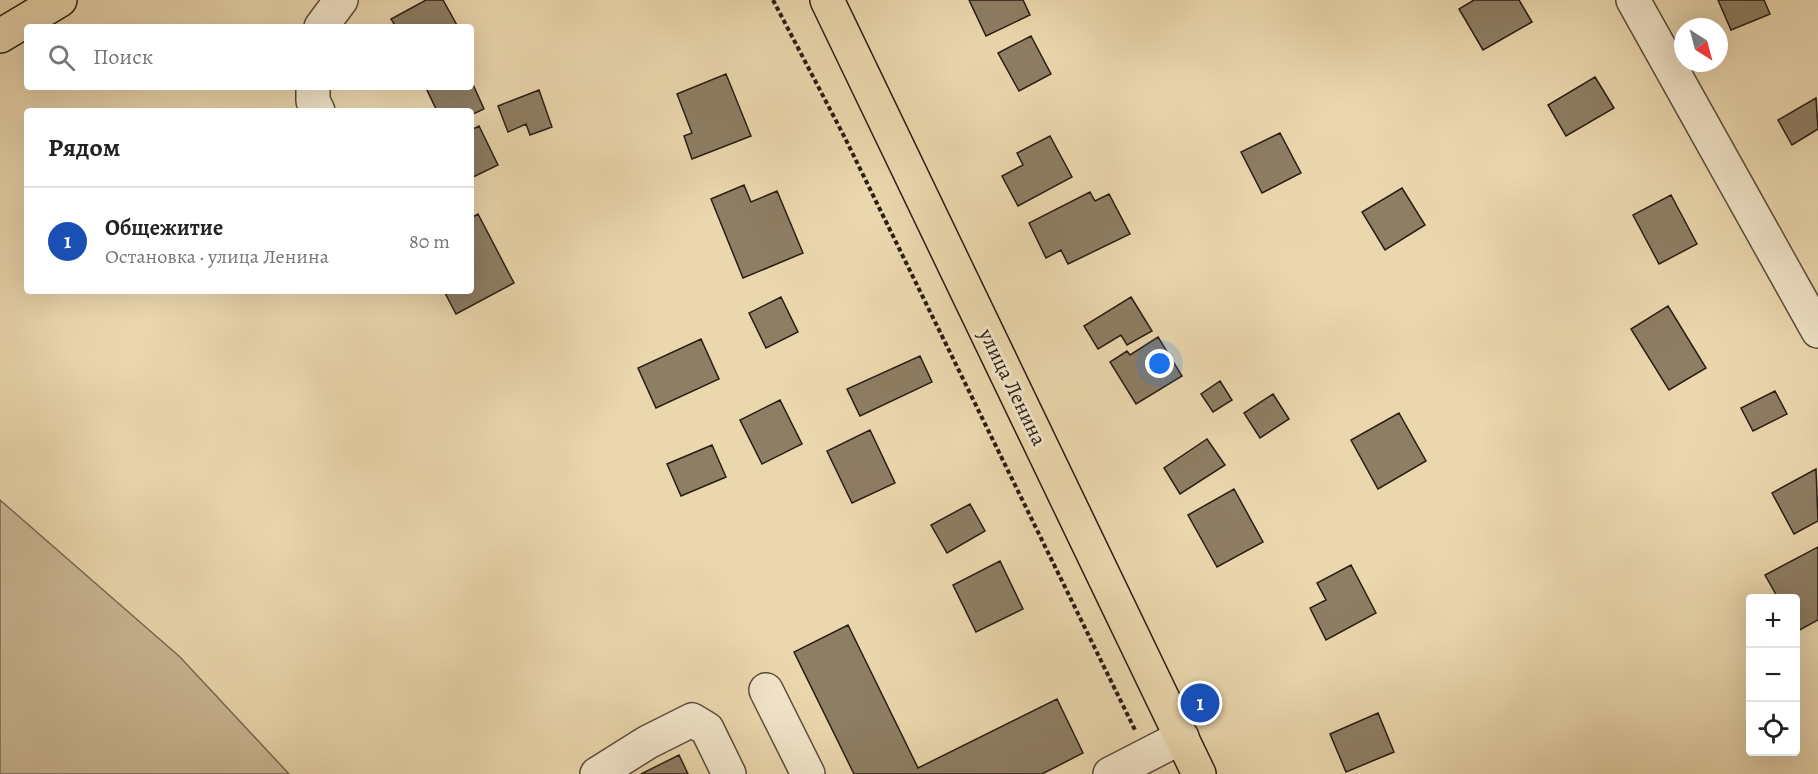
<!DOCTYPE html>
<html lang="ru">
<head>
<meta charset="utf-8">
<style>
  body { margin:0; font-family:Alegreya,serif; background:#f6f6f6; color:#222 }
  .controls { position:absolute; right:18px; bottom:18px; display:grid; overflow:hidden; border-radius:6px; box-shadow:0 6px 24px #0002 }
  .controls button { width:54px; height:54px; display:grid; place-items:center; padding:0; border:0; border-bottom:2px solid #e0e0e0; background:#fff; color:#222; font:30px sans-serif }
  .compass { position:absolute; left:1674px; top:18px; width:54px; height:54px; border-radius:50%; background:#fff; box-shadow:0 6px 24px #0002; rotate:144deg }
  .you { position:absolute; left:1160px; top:364px; width:21px; height:21px; margin:-15px; border:4px solid #fff; border-radius:50%; background:#1a73e8; box-shadow:0 0 0 9px #1a73e833 }
  .badge { display:grid; place-items:center; width:39px; height:39px; border-radius:50%; background:#0b8043; color:#fff; font-size:20px; font-weight:700 }
  .pin { position:absolute; translate:-50% -50%; border:3px solid #fff; box-shadow:0 2px 6px #0006 }
  .list { margin:0; padding:0; list-style:none }
  h2 { display:flex; justify-content:space-between; align-items:center; height:78px; margin:0; padding:0 24px; font-size:26px }
  h2 small { font-size:20px; font-weight:400; color:#767676 }
  .list li { display:grid; grid-template-columns:39px 1fr auto; gap:18px; align-items:center; box-sizing:border-box; height:108px; padding:0 24px; border-top:2px solid #e0e0e0 }
  .list b { display:block; font-size:22px; white-space:nowrap }
  .list p { margin:0; font-size:20px; white-space:nowrap; color:#767676 }
  .list em { font-size:20px; font-style:normal; color:#767676 }
  .icon { flex:none; width:33px; height:33px; fill:none; stroke:currentColor; stroke-width:2; stroke-linecap:round; stroke-linejoin:round }
  .map { position:relative; flex:none; width:1818px; height:774px; overflow:hidden }
  .search { position:absolute; background:#fff; box-shadow:0 6px 24px #0002; left:24px; top:24px; width:450px; height:66px; display:flex; align-items:center; gap:15px; box-sizing:border-box; padding:0 21px; border-radius:6px; color:#767676; font-size:22px }
  .panel { position:absolute; background:#fff; box-shadow:0 6px 24px #0002; left:24px; top:108px; width:450px; height:186px; border-radius:6px }
  .map>svg:first-child { display:block }
  .green { fill:#cab794; stroke:#7a6a54; stroke-width:1.5 }
  .building { fill:#8e7e64; stroke:#291d14; stroke-width:1.5 }
  .lines { fill:none; stroke-linecap:round; stroke-linejoin:round }
  .minor-casing { stroke:#5a4c3a; stroke-width:36 }
  .major-casing { stroke:#291d14; stroke-width:36 }
  .path { stroke:#291d14; stroke-width:4; stroke-dasharray:4.5 3; stroke-linecap:butt }
  .minor { stroke:#f2e5ca; stroke-width:33 }
  .major { stroke:#ebd7ae; stroke-width:33 }
  .labels { text-anchor:middle; stroke-width:6; stroke-linejoin:round; paint-order:stroke }
  .street-label { font-size:21px; fill:#291d14; stroke:#f2e5ca }
</style>
</head>
<body>
<div class="map">
<svg width="1818" height="774" viewBox="0 0 1818 774">
  <rect width="100%" height="100%" fill="#ebd7ae"/>
  <filter id="stains"><feTurbulence type="fractalNoise" baseFrequency=".00333" numOctaves="4"/><feColorMatrix values="0 0 0 0 .2 0 0 0 0 .09 0 0 0 0 .02 0 0 0 .5 -.17"/></filter>
  <radialGradient id="worn" r=".72"><stop offset=".6" stop-color="#630" stop-opacity="0"/><stop offset="1" stop-color="#630" stop-opacity=".3"/></radialGradient>
  <!-- green -->
  <path class="green" d="M0,500l180,157 109,117h-289z"/>
  <!-- building -->
  <path class="building" d="M426,0h17l15,27h-62l-5,-8z
    M969,0h54l7,15 -44,21z
    M1474,0h45l13,22 -49,28 -24,-41z
    M1718,0h46l6,14 -39,16z
    M1031,36l20,38 -32,17 -21,-38z
    M726,74l25,62 -59,23 -8,-23 8,-3 -15,-39z
    M1595,77l19,31 -48,28 -18,-31z
    M471,80l13,29 -13,6v-4h-34l-11,-23 45,-1z
    M539,90l13,37 -22,8 -4,-11 -18,8 -10,-26z
    M1816,98l2,31 -26,16 -14,-25z
    M479,126l19,39 -27,13v-48z
    M1280,133l21,40 -39,20 -21,-41z
    M1050,136l22,41 -54,29 -16,-30 21,-11 -6,-12z
    M744,185l7,17 26,-11 26,62 -60,25 -32,-79z
    M1402,188l23,37 -40,25 -23,-38z
    M1090,192l5,9 14,-7 21,40 -62,30 -7,-14 -15,8 -17,-35z
    M1671,195l26,49 -38,20 -26,-49z
    M478,214l36,69 -58,31 -12,-23h27v-73z
    M781,297l17,35 -32,16 -17,-35z
    M1131,297l21,34 -25,14 -6,-10 -23,14 -14,-23z
    M1668,306l38,62 -37,22 -38,-61z
    M1158,337l24,39 -46,28 -26,-42 17,-11 3,4z
    M701,339l18,40 -63,29 -18,-40z
    M920,356l12,26 -72,34 -13,-27z
    M1220,381l12,19 -19,12 -12,-18z
    M1775,391l12,23 -34,17 -12,-23z
    M1273,394l16,25 -29,19 -16,-25z
    M780,400l22,44 -40,20 -22,-44z
    M1399,413l27,48 -48,28 -27,-49z
    M870,430l25,53 -43,20 -25,-52z
    M1207,439l18,26 -45,29 -16,-26z
    M712,445l14,32 -45,19 -14,-32z
    M1816,469l2,52 -24,13 -22,-41z
    M1234,489l29,53 -46,25 -29,-52z
    M970,504l15,27 -38,22 -16,-28z
    M1818,547v73l-22,12v-34h-18l-13,-23z
    M1000,561l23,48 -47,23 -23,-47z
    M1351,565l25,48 -50,27 -16,-32 16,-8 -9,-17z
    M848,625l70,143 139,-69 26,54 -41,21h-188l-60,-122z
    M1378,713l16,39 -48,20 -16,-38z
    M679,755l9,19h-47z"/>
  <g class="lines">
    <!-- minor casing -->
    <g class="minor-casing">
      <path id="minor" d="M1633,0l185,331
        M321,27l20,-27
        M313,87v14l5,10
        M766,690l42,84
        M597,774l51,-32 44,-22 15,9 22,45
        M1110,774l72,-37"/>
    </g>
    <!-- major casing -->
    <g class="major-casing">
      <path id="major" d="M827,0l372,774
        M0,36l60,-36"/>
    </g>
    <!-- path -->
    <path class="path" d="M773,0l72,138 290,592"/>
    <!-- minor -->
    <use href="#minor" class="minor"/>
    <!-- major -->
    <use href="#major" class="major"/>
  </g>
  <g class="labels">
    <!-- street labels -->
    <g class="street-label">
      <text transform="translate(1013 387) rotate(64)" y="7">улица Ленина</text>
    </g>
  </g>
  <rect width="100%" height="100%" filter="url(#stains)"/>
  <rect width="100%" height="100%" fill="url(#worn)"/>
</svg>
<div class="controls">
<button>+</button>
<button>−</button>
<button><svg class="icon" aria-label="locate" viewBox="0 0 24 24"><circle cx="12" cy="12" r="6"/><path d="M12 2v4M12 18v4M2 12h4M18 12h4"/></svg></button>
</div>
<svg class="compass" viewBox="-18 -18 36 36"><path d="M0-13l5 13h-10z" fill="#e53935"/><path d="M0 13l5-13h-10z" fill="#767676"/></svg>
<div class="you"></div>
<div class="pin badge" style="left:1200px;top:703px;background:#1a4fb4">1</div>
<div class="search"><svg class="icon" aria-label="search" viewBox="0 0 24 24"><circle cx="10" cy="10" r="6"/><path d="M15 15l6 6"/></svg>Поиск</div>
<section class="panel">
<h2>Рядом<small></small></h2>
<ul class="list">
<li><span class="badge" style="background:#1a4fb4">1</span><div><b>Общежитие</b><p>Остановка · улица Ленина</p></div><em>80 m</em></li>
</ul>
</section>
</div>
</body>
</html>
